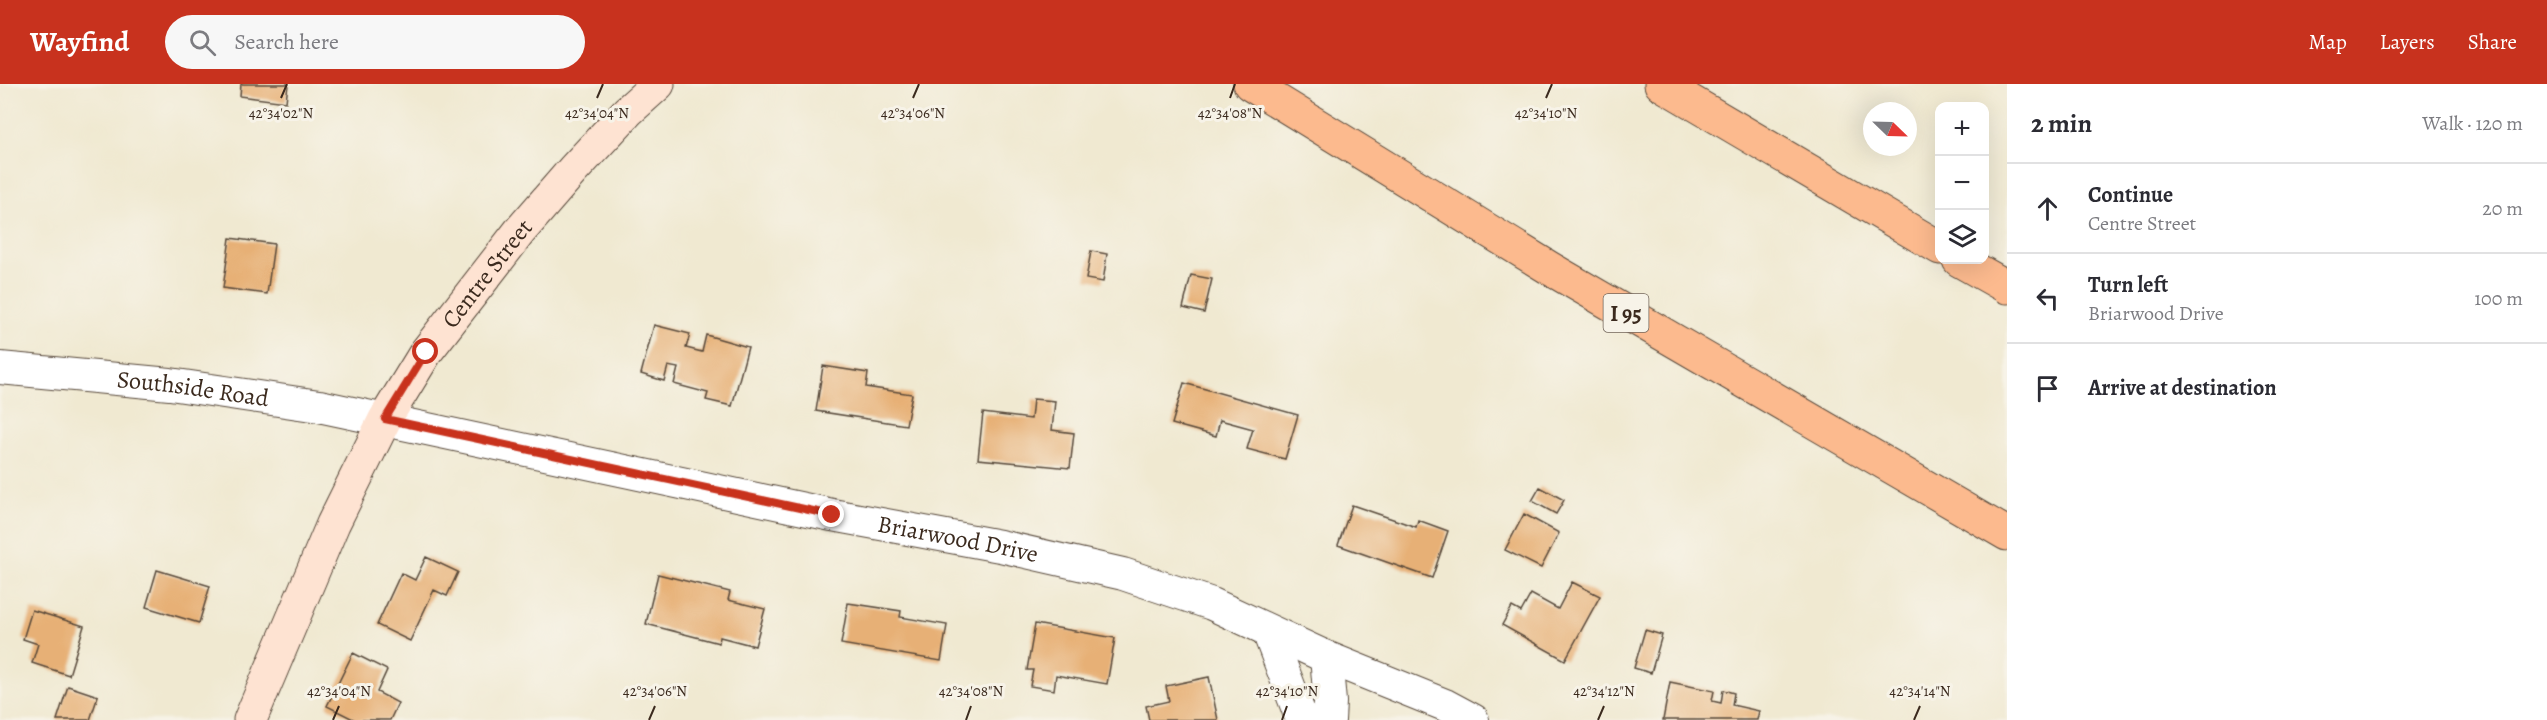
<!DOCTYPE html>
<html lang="en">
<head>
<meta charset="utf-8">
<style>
  body { margin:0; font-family:Alegreya,serif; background:#f7f7f7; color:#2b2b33 }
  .controls { position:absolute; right:18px; top:18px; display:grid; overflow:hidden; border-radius:12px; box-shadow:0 6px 24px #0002 }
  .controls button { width:54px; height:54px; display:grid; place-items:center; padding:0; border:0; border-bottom:2px solid #e1e1e2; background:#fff; color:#2b2b33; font:30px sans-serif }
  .compass { position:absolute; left:1863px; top:18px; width:54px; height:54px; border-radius:50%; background:#fff; box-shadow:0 6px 24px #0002; rotate:113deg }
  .stop { position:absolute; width:18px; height:18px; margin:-14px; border:4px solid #c8321e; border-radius:50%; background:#fff }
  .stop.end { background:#c8321e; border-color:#fff; box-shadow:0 2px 6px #0008 }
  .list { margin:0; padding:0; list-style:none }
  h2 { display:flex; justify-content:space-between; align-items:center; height:78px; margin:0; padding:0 24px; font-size:26px }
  h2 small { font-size:20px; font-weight:400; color:#7c7c81 }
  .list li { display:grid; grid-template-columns:39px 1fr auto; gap:18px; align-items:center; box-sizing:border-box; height:90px; padding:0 24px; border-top:2px solid #e1e1e2 }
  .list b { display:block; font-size:22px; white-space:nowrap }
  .list p { margin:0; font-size:20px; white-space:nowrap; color:#7c7c81 }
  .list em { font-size:20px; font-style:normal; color:#7c7c81 }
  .icon { flex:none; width:33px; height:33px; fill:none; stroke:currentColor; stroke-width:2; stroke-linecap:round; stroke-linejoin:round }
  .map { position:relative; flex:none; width:2007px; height:636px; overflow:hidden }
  header { display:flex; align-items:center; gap:36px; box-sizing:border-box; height:84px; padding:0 30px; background:#c8321e; color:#fff }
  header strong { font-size:28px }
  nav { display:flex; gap:33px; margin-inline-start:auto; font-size:21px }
  .search { width:420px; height:54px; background:#f7f7f7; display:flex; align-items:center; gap:15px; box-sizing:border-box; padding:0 21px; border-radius:33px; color:#7c7c81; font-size:22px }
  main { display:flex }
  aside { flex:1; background:#fff }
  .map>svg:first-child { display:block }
  .building { fill:#e7b076 }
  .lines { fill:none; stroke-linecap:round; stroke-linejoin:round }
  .street-casing { stroke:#564739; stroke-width:34 }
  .secondary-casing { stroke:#564739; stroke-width:35 }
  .highway-casing { stroke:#564739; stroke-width:35 }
  .street { stroke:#fff; stroke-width:32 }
  .secondary { stroke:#fee3d2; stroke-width:33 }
  .highway { stroke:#fcba8e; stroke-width:33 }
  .route { stroke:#c8321e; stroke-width:8 }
  .ticks { fill:none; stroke:#3b2a1e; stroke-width:2 }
  .labels { text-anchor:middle; stroke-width:6; stroke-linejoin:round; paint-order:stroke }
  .shield { fill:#f7f3e8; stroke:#73665b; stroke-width:1.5 }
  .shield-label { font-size:22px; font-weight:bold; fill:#3b2a1e }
  .street-label { font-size:24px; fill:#3b2a1e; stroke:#f7f3e8 }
  .ticks-label { font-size:15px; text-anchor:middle; fill:#3b2a1e; stroke:#f7f3e8; stroke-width:6; stroke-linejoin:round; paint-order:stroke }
</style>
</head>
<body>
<header>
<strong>Wayfind</strong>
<div class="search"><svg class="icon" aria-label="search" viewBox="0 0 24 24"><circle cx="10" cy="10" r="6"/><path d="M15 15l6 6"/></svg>Search here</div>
<nav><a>Map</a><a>Layers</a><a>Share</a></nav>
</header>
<main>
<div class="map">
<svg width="2007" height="636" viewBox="0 0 2007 636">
  <rect width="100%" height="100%" fill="#f7f3e8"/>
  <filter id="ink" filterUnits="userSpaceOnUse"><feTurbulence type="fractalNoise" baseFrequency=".0167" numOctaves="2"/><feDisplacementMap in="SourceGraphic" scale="12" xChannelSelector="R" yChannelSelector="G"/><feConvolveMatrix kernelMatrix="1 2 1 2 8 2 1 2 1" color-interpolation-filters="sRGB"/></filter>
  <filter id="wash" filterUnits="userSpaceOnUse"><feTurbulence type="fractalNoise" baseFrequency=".008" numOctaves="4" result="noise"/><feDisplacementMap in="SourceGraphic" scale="24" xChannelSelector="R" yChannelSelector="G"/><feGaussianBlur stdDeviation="1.35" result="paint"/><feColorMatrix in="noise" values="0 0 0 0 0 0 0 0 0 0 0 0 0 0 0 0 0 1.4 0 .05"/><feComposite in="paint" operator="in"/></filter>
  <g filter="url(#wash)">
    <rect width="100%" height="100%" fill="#f0e9d1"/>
    <g id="blocks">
      <!-- building -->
      <path class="building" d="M241,0h47l-2,18 -46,-6z
        M230,154l44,6 -7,50 -44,-6z
        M1091,167l16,3 -4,28 -17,-3z
        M1191,191l21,4 -8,34 -21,-5z
        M654,241l36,9 -4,14 16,4 4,-17 42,12 -16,59 -26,-6 2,-7 -34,-9 4,-16 -10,-2 -4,15 -23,-7z
        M823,282l45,7 -2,14 46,7 -6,31 -90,-14z
        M1184,299l114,32 -13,44 -38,-10 6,-20 -33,-9 -4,16 -44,-12z
        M1033,315l22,2 -3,29 22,3 -4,35 -92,-9 5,-46 48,6z
        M1540,403l24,13 -8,14 -24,-13z
        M1352,421l64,22 2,-7 30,11 -16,47 -94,-33z
        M1524,430l35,19 -18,35 -36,-18z
        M426,473l32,15 -11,24 -13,-6 -24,51 -33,-16 24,-52 14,7z
        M157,486l53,16 -11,37 -53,-16z
        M658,490l72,18 -2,8 37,9 -10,37 -35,-9 -1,6 -73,-19z
        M1572,498l28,14 -35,64 -63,-35 10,-18 9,5 10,-18 27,15z
        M848,519l53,8 -1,6 47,8 -6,36 -100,-17z
        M32,526l52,16 -15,49 -37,-12 6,-19 -15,-5z
        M1035,540l80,14 -8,46 -51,-9 -2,15 -24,-4 3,-16h-6z
        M1645,546l17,5 -11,38 -17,-5z
        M353,569l34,17 -10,22 21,11 -8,17h-35l-28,-14z
        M1209,593l9,43h-69l-3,-14 23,-5 -3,-15z
        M1670,598l44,9 -2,10 9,2 2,-13 11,3 -2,12 27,6 -2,9h-94z
        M68,602l30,10 -8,24h-33z"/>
    </g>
  </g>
  <g filter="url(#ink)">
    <use href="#blocks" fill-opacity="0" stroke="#564739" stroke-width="1.5"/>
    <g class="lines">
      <!-- street casing -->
      <g class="street-casing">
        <g id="street">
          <path id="s1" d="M0,284l170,16 149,22 513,109 168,31 123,28 89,30 114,53 119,48 28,15"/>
          <path d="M1268,547l34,89"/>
          <path d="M1326,573l4,45 -1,18"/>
        </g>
      </g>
      <!-- secondary casing -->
      <g class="secondary-casing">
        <g id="secondary">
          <path id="s2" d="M250,636l83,-196 52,-105 41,-67 94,-121 53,-61 55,-59 30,-27"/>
        </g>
      </g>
      <!-- highway casing -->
      <g class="highway-casing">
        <path id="highway" d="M1250,0l301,185 456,265
          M1661,0l279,164
          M1959,176l48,27"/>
      </g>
      <!-- street -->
      <use href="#street" class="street"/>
      <!-- secondary -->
      <use href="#secondary" class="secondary"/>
      <!-- highway -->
      <use href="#highway" class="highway"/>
    </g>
  </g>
  <g class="lines" filter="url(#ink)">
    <!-- route -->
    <path class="route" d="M426,268l-41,67 447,96"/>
  </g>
  <!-- ticks -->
  <path class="ticks" d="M281,14l6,-14M597,14l6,-14M913,14l6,-14M1230,14l5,-14M1546,14l6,-14M333,636l6,-14M649,636l6,-14M966,636l5,-14M1282,636l5,-14M1598,636l6,-14M1914,636l6,-14"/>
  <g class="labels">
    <!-- shield labels -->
    <rect class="shield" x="1603.5" y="210" width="45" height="38" rx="4.5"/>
    <g class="shield-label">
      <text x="1626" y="237">I 95</text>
    </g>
    <!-- street labels -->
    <g class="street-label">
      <text dy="8" stroke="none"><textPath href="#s2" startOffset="508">Centre Street</textPath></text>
      <text dy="8" stroke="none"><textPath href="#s1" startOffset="194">Southside Road</textPath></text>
      <text dy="8" stroke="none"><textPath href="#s1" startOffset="974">Briarwood Drive</textPath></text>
    </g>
  </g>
  <g class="ticks-label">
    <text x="281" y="34">42°34'02"N</text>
    <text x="597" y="34">42°34'04"N</text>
    <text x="913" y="34">42°34'06"N</text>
    <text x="1230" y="34">42°34'08"N</text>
    <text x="1546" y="34">42°34'10"N</text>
    <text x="339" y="612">42°34'04"N</text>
    <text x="655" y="612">42°34'06"N</text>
    <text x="971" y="612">42°34'08"N</text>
    <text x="1287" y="612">42°34'10"N</text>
    <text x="1604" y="612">42°34'12"N</text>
    <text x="1920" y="612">42°34'14"N</text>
  </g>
</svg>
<div class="controls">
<button>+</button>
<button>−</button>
<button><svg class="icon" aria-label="layers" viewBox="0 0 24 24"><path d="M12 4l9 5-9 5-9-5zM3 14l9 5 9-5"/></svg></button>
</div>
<svg class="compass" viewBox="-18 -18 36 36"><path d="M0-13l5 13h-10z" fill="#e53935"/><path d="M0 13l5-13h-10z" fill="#7c7c81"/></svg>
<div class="stop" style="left:426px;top:268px"></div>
<div class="stop end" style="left:832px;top:431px"></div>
</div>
<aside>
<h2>2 min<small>Walk · 120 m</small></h2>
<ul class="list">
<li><svg class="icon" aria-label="ahead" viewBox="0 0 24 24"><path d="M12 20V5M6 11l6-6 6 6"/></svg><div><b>Continue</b><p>Centre Street</p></div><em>20 m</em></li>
<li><svg class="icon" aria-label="left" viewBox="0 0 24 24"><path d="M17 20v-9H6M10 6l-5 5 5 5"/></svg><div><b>Turn left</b><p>Briarwood Drive</p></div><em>100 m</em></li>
<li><svg class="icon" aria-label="arrive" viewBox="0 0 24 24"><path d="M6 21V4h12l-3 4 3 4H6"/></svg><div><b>Arrive at destination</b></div></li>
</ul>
</aside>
</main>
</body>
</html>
